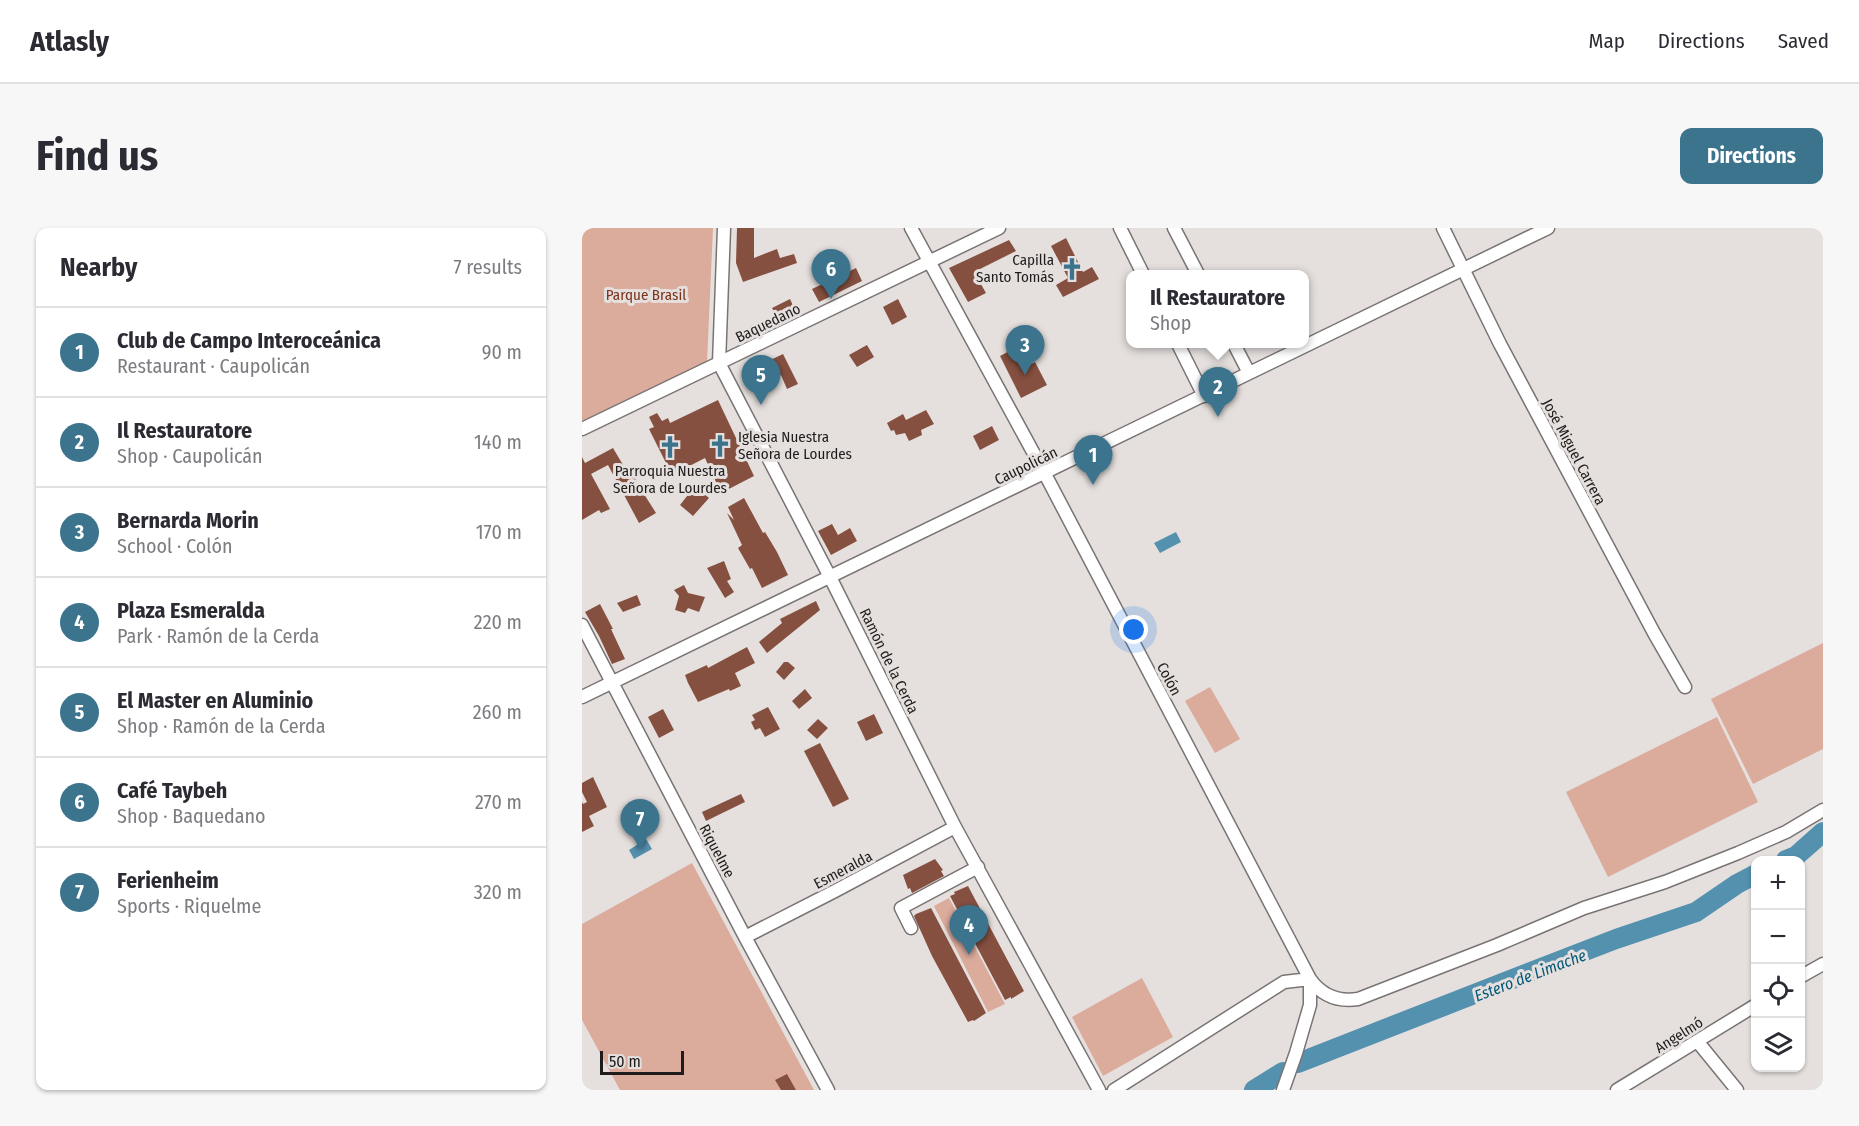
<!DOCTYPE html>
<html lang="en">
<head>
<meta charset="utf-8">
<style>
  body { margin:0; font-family:"Fira Sans Condensed",sans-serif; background:#f7f7f7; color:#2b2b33 }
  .controls { position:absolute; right:18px; bottom:18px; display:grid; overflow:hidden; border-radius:12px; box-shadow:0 2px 4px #0004 }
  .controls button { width:54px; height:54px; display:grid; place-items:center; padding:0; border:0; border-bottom:2px solid #e1e1e2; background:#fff; color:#2b2b33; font:30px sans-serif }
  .scale { position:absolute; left:18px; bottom:15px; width:84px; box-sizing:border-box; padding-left:6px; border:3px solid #1e1d1c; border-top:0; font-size:16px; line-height:21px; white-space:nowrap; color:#1e1d1c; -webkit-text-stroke:4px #e5e0de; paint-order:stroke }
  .you { position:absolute; left:552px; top:402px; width:21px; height:21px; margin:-15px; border:4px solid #fff; border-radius:50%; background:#1a73e8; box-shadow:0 0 0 9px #1a73e833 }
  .badge { display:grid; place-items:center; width:39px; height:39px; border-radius:50%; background:#3c748e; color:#fff; font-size:20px; font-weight:700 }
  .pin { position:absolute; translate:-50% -50px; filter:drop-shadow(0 2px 3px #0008) }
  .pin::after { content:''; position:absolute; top:32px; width:21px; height:18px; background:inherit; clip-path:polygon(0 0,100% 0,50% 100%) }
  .popup { position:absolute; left:544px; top:42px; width:183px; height:78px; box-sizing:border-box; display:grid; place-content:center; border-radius:12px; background:#fff; filter:drop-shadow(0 2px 4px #0005); font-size:20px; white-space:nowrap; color:#7c7c81 }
  .popup b { font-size:22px; color:#2b2b33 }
  .popup::after { content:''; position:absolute; left:50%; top:100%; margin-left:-12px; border:12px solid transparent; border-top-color:#fff }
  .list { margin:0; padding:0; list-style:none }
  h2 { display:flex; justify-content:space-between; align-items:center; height:78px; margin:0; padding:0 24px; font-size:26px }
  h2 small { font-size:20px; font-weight:400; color:#7c7c81 }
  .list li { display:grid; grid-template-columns:39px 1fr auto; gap:18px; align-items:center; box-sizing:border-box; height:90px; padding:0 24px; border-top:2px solid #e1e1e2 }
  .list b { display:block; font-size:22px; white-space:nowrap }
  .list p { margin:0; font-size:20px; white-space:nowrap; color:#7c7c81 }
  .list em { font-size:20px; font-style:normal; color:#7c7c81 }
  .icon { flex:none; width:33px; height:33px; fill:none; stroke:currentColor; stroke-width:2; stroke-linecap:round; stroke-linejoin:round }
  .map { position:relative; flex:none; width:1241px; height:862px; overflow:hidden; border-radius:12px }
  header { display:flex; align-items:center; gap:36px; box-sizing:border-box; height:84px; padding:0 30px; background:#fff; border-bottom:2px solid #e1e1e2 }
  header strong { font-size:28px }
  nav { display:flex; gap:33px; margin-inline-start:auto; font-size:21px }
  .intro { display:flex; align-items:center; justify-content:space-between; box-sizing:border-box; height:144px; padding:0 36px }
  h1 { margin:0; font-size:42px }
  .button { padding:15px 27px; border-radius:12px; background:#3c748e; color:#fff; font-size:21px; font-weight:700 }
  main { display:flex; gap:36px; padding:0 36px }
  aside { flex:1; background:#fff; border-radius:12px; box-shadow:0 2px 4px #0004 }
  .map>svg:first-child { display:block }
  .green { fill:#dbab9c }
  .water { fill:#5491af }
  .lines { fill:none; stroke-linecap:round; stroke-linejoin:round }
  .river { stroke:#5491af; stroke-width:20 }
  .building { fill:#865040 }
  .minor-casing { stroke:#797473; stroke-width:15 }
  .minor { stroke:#fff; stroke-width:12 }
  .labels { text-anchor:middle; stroke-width:6; stroke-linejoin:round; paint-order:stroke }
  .poi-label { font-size:15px; fill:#1e1d1c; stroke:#e5e0de; text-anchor:end }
  .park-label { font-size:15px; fill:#7b321c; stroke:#e5e0de }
  .street-label { font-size:15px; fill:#1e1d1c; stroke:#e5e0de }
  .water-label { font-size:16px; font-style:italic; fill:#045978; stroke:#e5e0de }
</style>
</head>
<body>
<header>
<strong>Atlasly</strong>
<nav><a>Map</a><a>Directions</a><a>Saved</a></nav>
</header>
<div class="intro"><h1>Find us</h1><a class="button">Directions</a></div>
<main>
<aside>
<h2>Nearby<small>7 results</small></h2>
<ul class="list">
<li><span class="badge">1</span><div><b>Club de Campo Interoceánica</b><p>Restaurant · Caupolicán</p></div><em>90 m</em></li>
<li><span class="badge">2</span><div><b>Il Restauratore</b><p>Shop · Caupolicán</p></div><em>140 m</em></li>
<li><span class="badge">3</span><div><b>Bernarda Morin</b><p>School · Colón</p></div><em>170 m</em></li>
<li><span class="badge">4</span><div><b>Plaza Esmeralda</b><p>Park · Ramón de la Cerda</p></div><em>220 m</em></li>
<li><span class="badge">5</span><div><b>El Master en Aluminio</b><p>Shop · Ramón de la Cerda</p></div><em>260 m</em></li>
<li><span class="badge">6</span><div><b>Café Taybeh</b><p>Shop · Baquedano</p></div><em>270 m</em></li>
<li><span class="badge">7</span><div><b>Ferienheim</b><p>Sports · Riquelme</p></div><em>320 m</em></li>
</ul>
</aside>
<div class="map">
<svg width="1241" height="862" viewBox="0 0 1241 862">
  <rect width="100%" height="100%" fill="#e5e0de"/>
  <!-- green -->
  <path class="green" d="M0,0h131l-6,134 -125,59z
    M1241,415v106l-70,35 -42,-85z
    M628,459l30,52 -25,14 -30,-52z
    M1135,489l41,85 -150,75 -42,-85z
    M110,635l122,227h-194l-38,-70v-96z
    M367,670l56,106 -17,8 -54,-106z
    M560,750l31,59 -70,39 -31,-59z"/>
  <!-- water -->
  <path class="water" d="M594,304l5,10 -21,11 -6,-10z
    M64,611l6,10 -18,10 -5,-9z"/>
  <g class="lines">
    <!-- river -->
    <path class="river" d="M1204,632l10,-4 27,-24
      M716,835l230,-90 88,-34 80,-27 41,-28 19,-10
      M672,862l29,-18"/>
  </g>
  <!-- building -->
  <path class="building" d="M155,0h17v30l23,-9 3,9 14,-4 3,9 -54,19 -7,-19z
    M484,10l17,34 9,-5 7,12 -36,18 -7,-12 12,-7 -17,-32z
    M427,12l7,11 -42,21 12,21 -18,9 -19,-34z
    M274,40l6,13 -43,21 -7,-13z
    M208,71l6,13 -17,8 -7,-12z
    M316,71l9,18 -15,8 -9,-18z
    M285,117l7,12 -17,10 -8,-12z
    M437,118l10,19 6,-3 12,23 -26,13 -21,-42z
    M201,126l15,30 -11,5 -6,-14 -15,7 -8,-16z
    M136,172l36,76 -33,17 -16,-35 -33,17 -23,-46 5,-2 -5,-10 8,-4 5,8 6,-3 2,5z
    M344,182l8,14 -13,6 1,5 -13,6 -4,-8 -9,2 -2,-5 -3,1 -4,-8 16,-9 3,6z
    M410,198l7,14 -19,10 -7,-14z
    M31,220l16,27 4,-2 9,22 2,-1 12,19 -17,10 -31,-58 -17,9 19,35 -9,4 -2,-3 -17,10v-63l3,6z
    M113,258l14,12 -16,18 -13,-11z
    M162,270l19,35 2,-1 12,20 11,23 -26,13 -10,-20 -2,1 -12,-21 4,-3 -15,-32 7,7 -6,-13z
    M250,296l6,11 12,-7 7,13 -26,14 -13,-24z
    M142,333l7,18 -4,2 7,11 -9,6 -18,-30z
    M102,357l4,8 17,4 -6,15 -11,-4 -3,5 -10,-3 4,-14 -5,-6z
    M55,367l4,10 -18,7 -6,-9z
    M234,373l4,9 -53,43 -8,-11 23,-19 -2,-4z
    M18,376l13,25h-2l14,30 -13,5 -13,-28 -14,-24z
    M165,419l8,16 -20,10 6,13 -11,5 -1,-2 -31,13 -10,-19 -3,-8 22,-10 1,3z
    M202,434h4l7,6 -11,12 -8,-8z
    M223,461l7,9 -13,11 -7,-8z
    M186,479l12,22 -15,8 -5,-9 -5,2 -4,-8 4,-2 -3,-5z
    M81,481l11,21 -15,8 -11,-21z
    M292,486l9,19 -17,8 -9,-19z
    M236,491l10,9 -11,11 -10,-9z
    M238,515l29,56 -16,8 -29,-56z
    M11,549l14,30 -18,9 5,10 -12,6v-30l1,2 4,-2 -5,-10v-9z
    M159,566l4,8 -39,19 -4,-9z
    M353,631l8,11 -2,1 3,5 -32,17 -2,-5 -2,1 -5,-14z
    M386,658l56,105 -13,8v-2l-6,3 -55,-104 5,-2 -1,-2z
    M349,680l55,105 -12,8 -1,-1 -5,2 -36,-66 -18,-40 2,-2z
    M205,846l9,16h-15l-6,-10z"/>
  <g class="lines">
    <!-- minor casing -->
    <g class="minor-casing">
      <path id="minor" d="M142,0l-5,135 111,214 125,250 144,263
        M329,0l134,246 265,505v26l-14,48 -13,37
        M538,0l23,46
        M592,0l24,46
        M861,0l57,116 154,289 31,54
        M596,116l26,52
        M652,116l15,29
        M0,201l417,-201
        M0,397l163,312 83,153
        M0,469l966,-469
        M329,700l-10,-20 77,-41
        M163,709l90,-46 120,-64
        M1218,749l23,-13
        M1115,813l40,49
        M532,862l170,-108 26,-3c12,17 28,23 48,20l139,-54 87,-37 81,-26 73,-29 48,-21 37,-22
        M1035,862l139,-85"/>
    </g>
    <!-- minor -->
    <use href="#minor" class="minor"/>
  </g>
  <!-- icons -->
  <defs>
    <g id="church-bare" transform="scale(1.8)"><path d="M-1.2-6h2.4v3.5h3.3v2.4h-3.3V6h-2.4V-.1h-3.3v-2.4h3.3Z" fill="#3c748e" stroke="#e5e0de" stroke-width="2.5" paint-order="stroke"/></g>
  </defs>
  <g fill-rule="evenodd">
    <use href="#church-bare" x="490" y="41"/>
    <use href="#church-bare" x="138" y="218"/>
    <use href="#church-bare" x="88" y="219"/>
  </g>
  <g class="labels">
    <!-- poi labels -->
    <g class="poi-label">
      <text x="472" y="37">Capilla<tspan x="472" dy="17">Santo Tomás</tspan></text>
      <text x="156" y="214" text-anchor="start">Iglesia Nuestra<tspan x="156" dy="17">Señora de Lourdes</tspan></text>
      <text x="88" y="248" text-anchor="middle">Parroquia Nuestra<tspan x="88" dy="17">Señora de Lourdes</tspan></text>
    </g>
    <!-- park labels -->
    <g class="park-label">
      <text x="64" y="72">Parque Brasil</text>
    </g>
    <!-- street labels -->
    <g class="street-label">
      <text transform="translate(186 95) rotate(-26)" y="5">Baquedano</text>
      <text transform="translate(992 224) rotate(62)" y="5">José Miguel Carrera</text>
      <text transform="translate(444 238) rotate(-26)" y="5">Caupolicán</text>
      <text transform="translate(307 433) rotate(64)" y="5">Ramón de la Cerda</text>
      <text transform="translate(587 451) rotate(62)" y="5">Colón</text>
      <text transform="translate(135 623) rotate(62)" y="5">Riquelme</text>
      <text transform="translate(261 642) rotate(-28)" y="5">Esmeralda</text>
      <text transform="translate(1097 807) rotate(-32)" y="5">Angelmó</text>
    </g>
    <!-- water labels -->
    <g class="water-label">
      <text transform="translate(948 747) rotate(-21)" y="6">Estero de Limache</text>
    </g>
  </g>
</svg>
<div class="controls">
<button>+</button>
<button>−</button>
<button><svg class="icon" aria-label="locate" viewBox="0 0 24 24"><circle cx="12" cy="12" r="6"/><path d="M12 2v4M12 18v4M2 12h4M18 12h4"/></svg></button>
<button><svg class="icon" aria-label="layers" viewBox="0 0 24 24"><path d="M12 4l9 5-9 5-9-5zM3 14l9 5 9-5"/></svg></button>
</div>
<div class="scale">50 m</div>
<div class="you"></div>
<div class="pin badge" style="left:511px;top:257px">1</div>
<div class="pin badge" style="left:636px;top:189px">2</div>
<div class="popup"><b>Il Restauratore</b>Shop</div>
<div class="pin badge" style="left:443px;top:147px">3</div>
<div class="pin badge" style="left:387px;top:727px">4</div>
<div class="pin badge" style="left:179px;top:177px">5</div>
<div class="pin badge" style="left:249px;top:71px">6</div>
<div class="pin badge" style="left:58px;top:621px">7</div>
</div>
</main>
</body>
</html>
